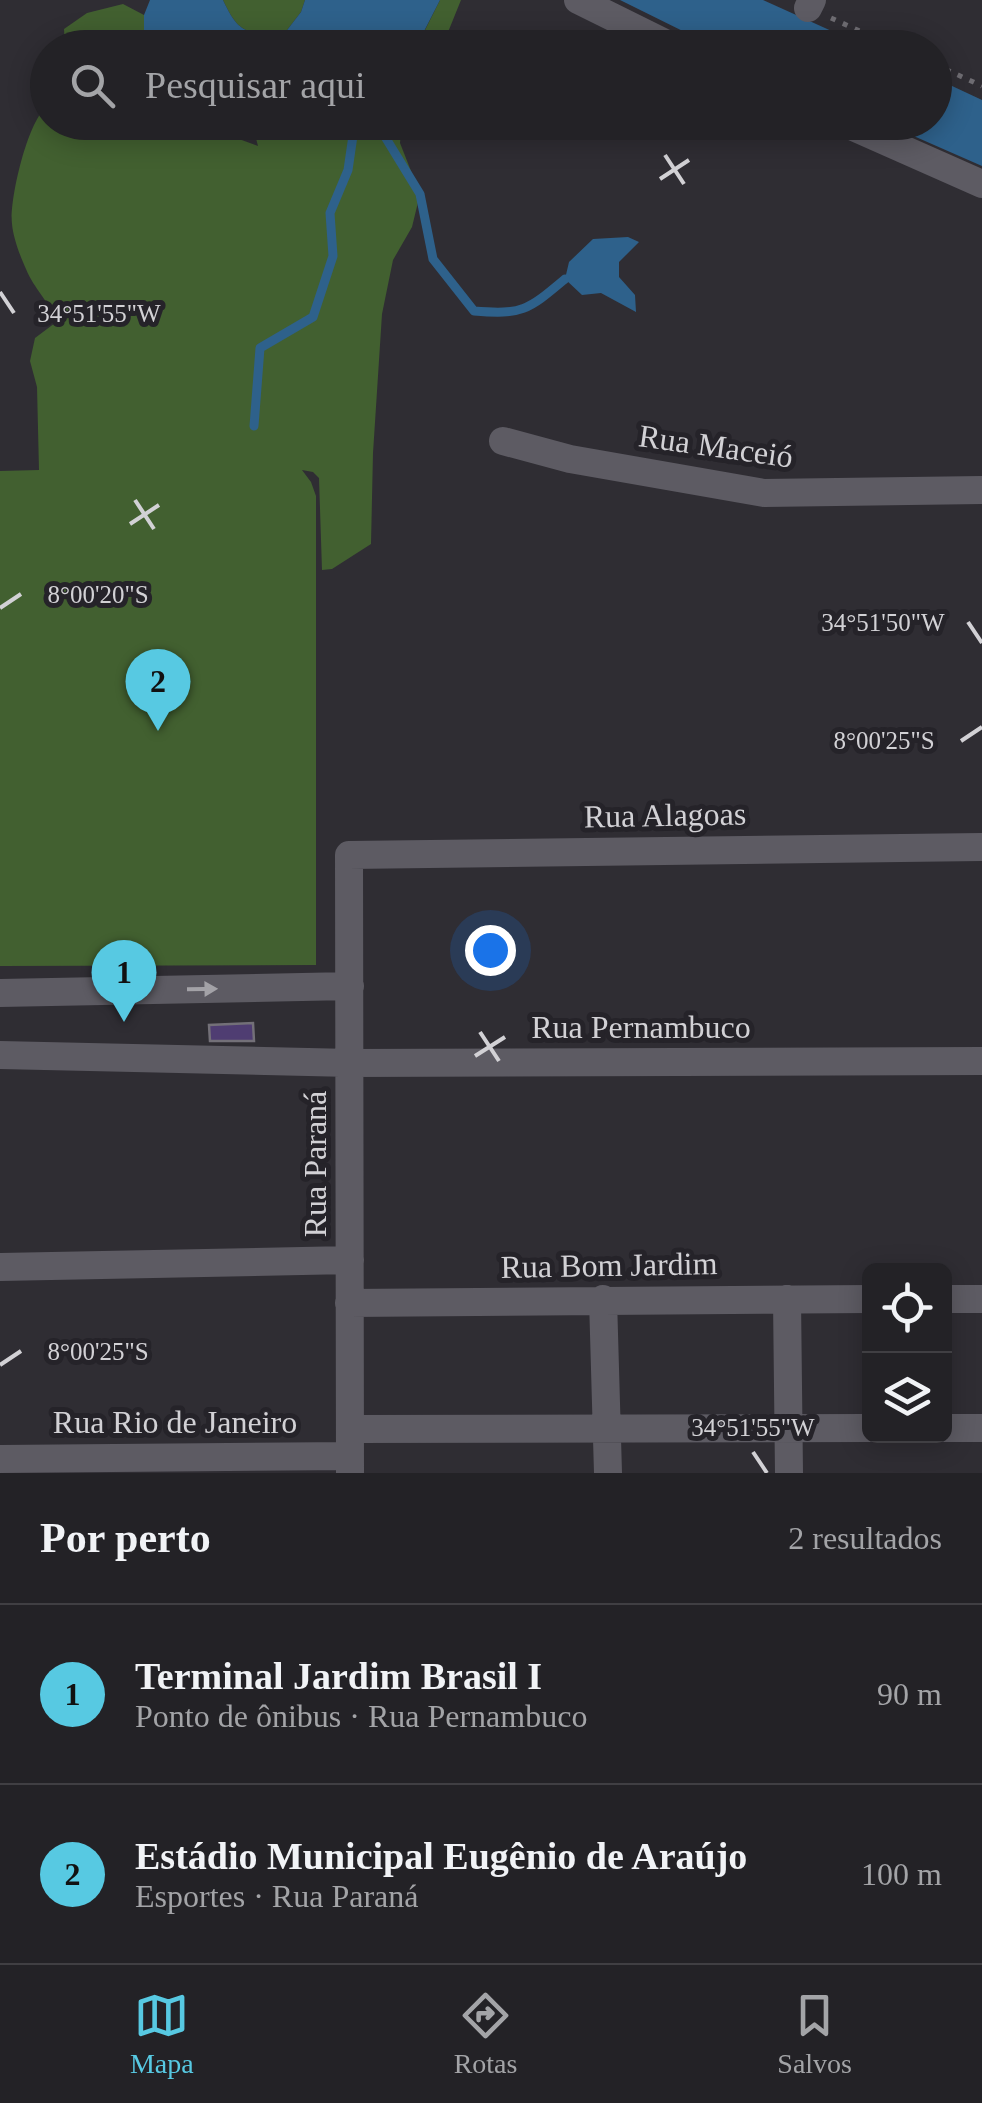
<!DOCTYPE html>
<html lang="pt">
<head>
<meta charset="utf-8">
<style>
  body { margin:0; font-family:"Times New Roman",serif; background:#2b2a2e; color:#f1f3f6 }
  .controls { position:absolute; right:30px; bottom:30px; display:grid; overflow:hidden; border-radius:15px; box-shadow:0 5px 25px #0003 }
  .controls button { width:90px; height:90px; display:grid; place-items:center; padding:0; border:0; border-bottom:2px solid #403f43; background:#232226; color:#f1f3f6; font:50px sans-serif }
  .you { position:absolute; left:490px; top:950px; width:35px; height:35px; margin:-25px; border:8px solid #fff; border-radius:50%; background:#1a73e8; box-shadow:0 0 0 15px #1a73e833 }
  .badge { display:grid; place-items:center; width:65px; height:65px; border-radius:50%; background:#57c9e2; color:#111; font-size:32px; font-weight:700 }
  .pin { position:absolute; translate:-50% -82px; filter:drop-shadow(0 2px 5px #0008) }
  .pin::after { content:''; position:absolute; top:52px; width:35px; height:30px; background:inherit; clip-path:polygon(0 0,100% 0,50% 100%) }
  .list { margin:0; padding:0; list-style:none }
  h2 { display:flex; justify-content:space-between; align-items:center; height:130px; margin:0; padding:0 40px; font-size:42px }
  h2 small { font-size:32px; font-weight:400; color:#a3a4a7 }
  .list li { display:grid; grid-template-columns:65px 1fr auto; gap:30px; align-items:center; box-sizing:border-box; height:180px; padding:0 40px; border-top:2px solid #403f43 }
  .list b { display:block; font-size:38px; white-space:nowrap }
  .list p { margin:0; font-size:32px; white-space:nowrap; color:#a3a4a7 }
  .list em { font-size:32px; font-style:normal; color:#a3a4a7 }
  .icon { flex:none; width:55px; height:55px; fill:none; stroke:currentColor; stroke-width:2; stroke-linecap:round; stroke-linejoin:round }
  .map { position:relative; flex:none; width:982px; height:1473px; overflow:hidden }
  .search { position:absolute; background:#232226; box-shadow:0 5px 25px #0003; left:30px; right:30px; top:30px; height:110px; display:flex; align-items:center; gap:25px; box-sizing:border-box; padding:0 35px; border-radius:55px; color:#a3a4a7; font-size:38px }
  .sheet { height:490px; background:#232226 }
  nav { display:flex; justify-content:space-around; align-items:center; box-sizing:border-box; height:140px; border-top:2px solid #403f43; background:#232226; font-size:28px; color:#a3a4a7 }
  nav a { display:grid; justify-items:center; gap:5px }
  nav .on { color:#57c9e2 }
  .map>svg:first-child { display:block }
  .green { fill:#426030 }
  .water { fill:#2e618b }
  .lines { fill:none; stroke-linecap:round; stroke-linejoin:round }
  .stream { stroke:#2e618b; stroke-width:9 }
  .building { fill:#4f3d72; stroke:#737078; stroke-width:2.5 }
  .path { stroke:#6f6d73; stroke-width:5; stroke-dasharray:5 8; stroke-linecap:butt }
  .minor { stroke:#5d5b63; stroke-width:28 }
  .oneway { fill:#a3a2a7 }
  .ticks { fill:none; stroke:#d2d1d5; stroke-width:4 }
  .labels { text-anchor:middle; stroke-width:10; stroke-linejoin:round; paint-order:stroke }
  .street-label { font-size:32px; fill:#d2d1d5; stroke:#252329 }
  .ticks-label { font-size:25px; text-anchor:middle; fill:#d2d1d5; stroke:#252329; stroke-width:10; stroke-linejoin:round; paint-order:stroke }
</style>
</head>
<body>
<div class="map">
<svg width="982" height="1473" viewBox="0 0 982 1473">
  <rect width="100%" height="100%" fill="#2f2d33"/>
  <!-- green -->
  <path class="green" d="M223,0h82l-4,12 -17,22c-38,-2 -44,2 -61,-34z
    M440,0h21l-19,47 -26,1z
    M123,4l21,11v32h-79l-1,-18 23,-16z
    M47,107l1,15 162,1 10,9 38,14 -6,-23h150l-2,20 20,51 -8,33 -19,33 -11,54 -9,139 -2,91 -39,25 -10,1 -3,-92 -6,-6 -11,-2 9,12 5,14v469l-316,1v-495l39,-1 -2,-83 -7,-26 5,-23 20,-15c-8,-27 -20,-32 -29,-54 -6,-13 -13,-32 -14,-45 -3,-23 16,-105 35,-117z"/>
  <!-- water -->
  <path class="water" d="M150,0h73c17,36 23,32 61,34l17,-22 4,-12h135l-24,47h-272v-32z
    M620,0h143l104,47h-152z
    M935,78l47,22v66l-98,-43 50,-1z
    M628,237l11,5 -20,20v15l16,18 1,17 -35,-19 -19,2 -17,-16 4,-17 24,-23z"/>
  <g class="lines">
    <!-- stream -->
    <path class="stream" d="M376,122l44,72 13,65 41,52c49,4 54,-1 91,-32
      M254,426l6,-78 53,-31 20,-61 -3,-43 18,-43 7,-48"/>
  </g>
  <!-- building -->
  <path class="building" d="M253,1023l1,18h-44l-1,-16z"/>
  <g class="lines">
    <!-- path -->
    <path class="path" d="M831,18l66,30
      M934,64l48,22"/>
    <!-- minor -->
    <path class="minor" d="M578,0l97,48
      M808,8l4,-8
      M842,122l140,62
      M503,441l67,18 194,34 218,-3
      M0,993l350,-7
      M0,1055l351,8 631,-2
      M0,1267l350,-7
      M603,1299l5,174
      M787,1299l2,174
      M944,1299h38
      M349,1303l521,-4
      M944,1428h38
      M351,1429l519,-1
      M0,1459l350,-3
      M350,1473l-1,-618 633,-8"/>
  </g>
  <!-- one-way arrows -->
  <defs><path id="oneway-solid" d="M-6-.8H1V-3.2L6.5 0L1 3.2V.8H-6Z" transform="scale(2.5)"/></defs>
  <use class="oneway" href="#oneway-solid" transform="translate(202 989) rotate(-1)"/>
  <!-- ticks -->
  <path class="ticks" d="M665,155l19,29M660,179l29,-19M0,292l14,21M135,500l19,29M130,524l29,-19M0,608l21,-14M968,622l14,21M961,741l21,-14M480,1032l19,29M475,1056l30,-19M0,1365l21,-14M753,1452l14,21"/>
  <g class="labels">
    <!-- street labels -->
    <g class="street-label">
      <text transform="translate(716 446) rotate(8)" y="11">Rua Maceió</text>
      <text transform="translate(665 815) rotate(-1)" y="11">Rua Alagoas</text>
      <text x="641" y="1038">Rua Pernambuco</text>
      <text transform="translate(315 1164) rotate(-90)" y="11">Rua Paraná</text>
      <text transform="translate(609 1265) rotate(-1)" y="11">Rua Bom Jardim</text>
      <text x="175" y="1433">Rua Rio de Janeiro</text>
    </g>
  </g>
  <g class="ticks-label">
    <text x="99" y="322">34°51'55"W</text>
    <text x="98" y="603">8°00'20"S</text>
    <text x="883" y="631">34°51'50"W</text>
    <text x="884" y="749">8°00'25"S</text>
    <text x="98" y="1360">8°00'25"S</text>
    <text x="753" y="1436">34°51'55"W</text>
  </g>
</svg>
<div class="controls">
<button><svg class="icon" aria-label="locate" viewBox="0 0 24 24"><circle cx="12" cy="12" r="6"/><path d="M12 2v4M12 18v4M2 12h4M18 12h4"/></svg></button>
<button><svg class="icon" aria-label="layers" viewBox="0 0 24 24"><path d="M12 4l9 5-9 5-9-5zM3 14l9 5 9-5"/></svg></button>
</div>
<div class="you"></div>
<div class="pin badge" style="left:124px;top:1022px">1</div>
<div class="pin badge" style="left:158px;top:731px">2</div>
<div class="search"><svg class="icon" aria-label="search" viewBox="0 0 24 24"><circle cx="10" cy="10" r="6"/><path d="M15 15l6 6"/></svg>Pesquisar aqui</div>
</div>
<section class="sheet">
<h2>Por perto<small>2 resultados</small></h2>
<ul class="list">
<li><span class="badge">1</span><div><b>Terminal Jardim Brasil I</b><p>Ponto de ônibus · Rua Pernambuco</p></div><em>90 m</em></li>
<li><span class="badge">2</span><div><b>Estádio Municipal Eugênio de Araújo</b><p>Esportes · Rua Paraná</p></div><em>100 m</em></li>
</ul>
</section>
<nav>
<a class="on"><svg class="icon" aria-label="map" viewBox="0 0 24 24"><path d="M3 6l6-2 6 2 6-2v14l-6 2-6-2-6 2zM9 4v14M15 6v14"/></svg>Mapa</a>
<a><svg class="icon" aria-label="directions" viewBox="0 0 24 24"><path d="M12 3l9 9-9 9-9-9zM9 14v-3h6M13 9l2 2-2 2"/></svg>Rotas</a>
<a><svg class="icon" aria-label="saved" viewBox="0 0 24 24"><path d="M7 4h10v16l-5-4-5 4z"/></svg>Salvos</a>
</nav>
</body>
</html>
